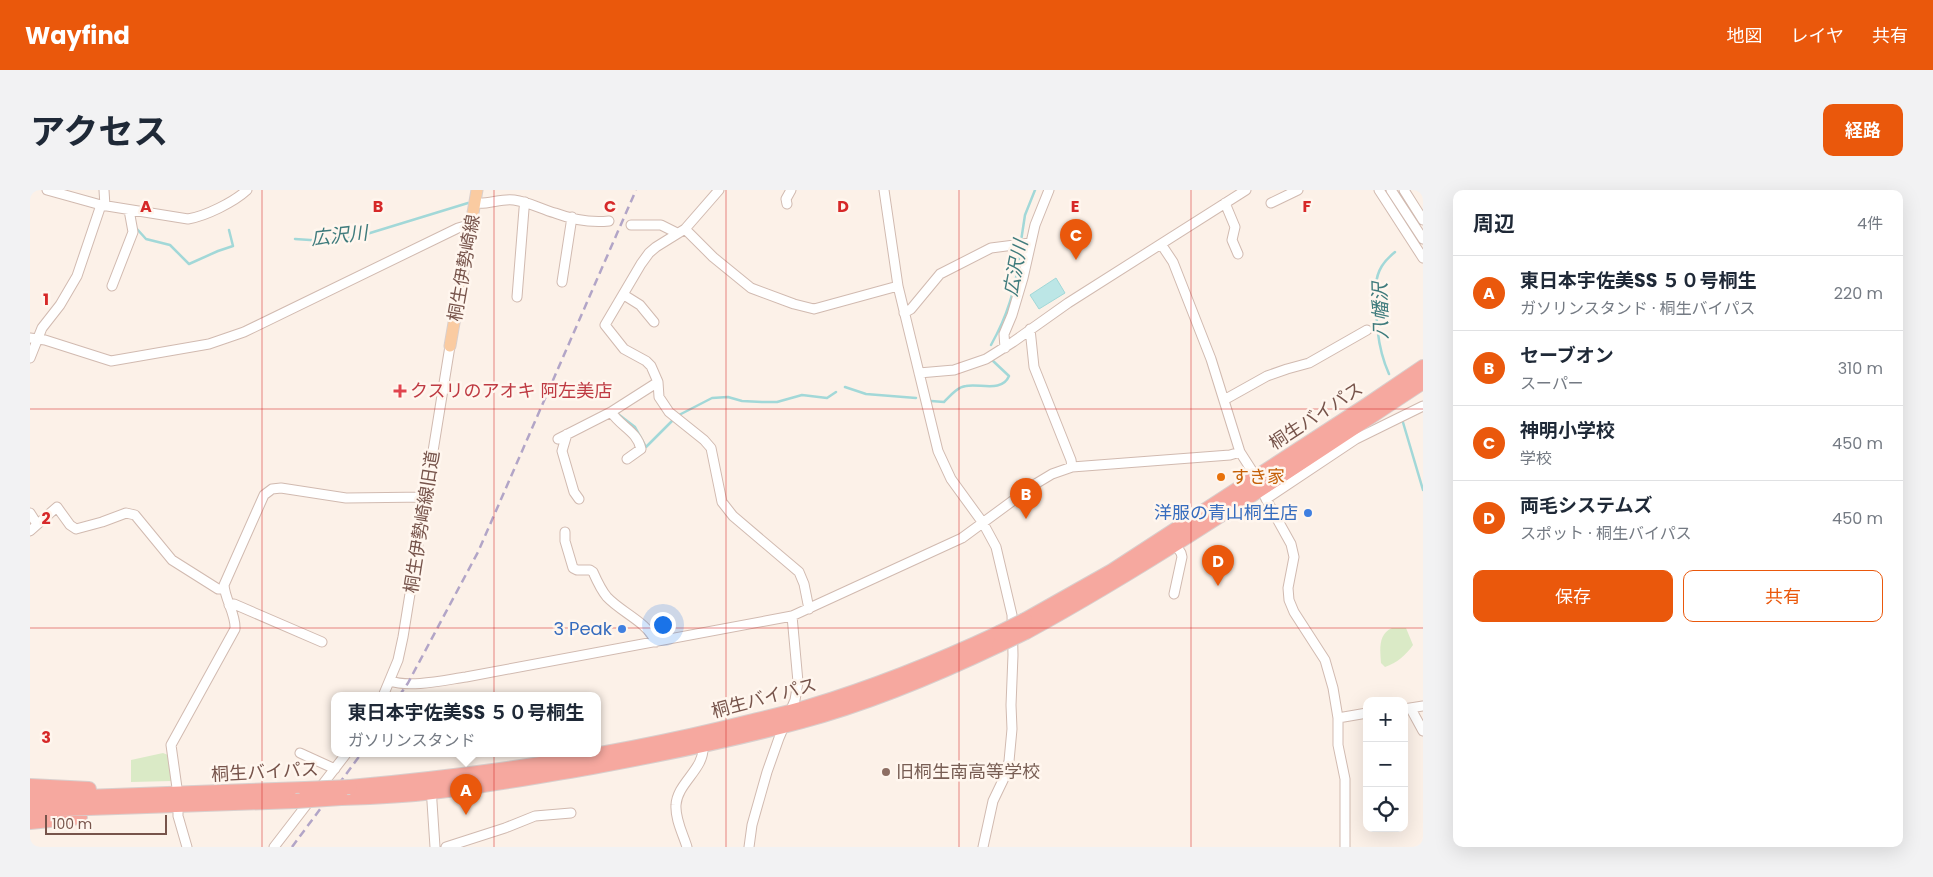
<!DOCTYPE html>
<html lang="ja">
<head>
<meta charset="utf-8">
<style>
  body { margin:0; font-family:Poppins,"Noto Sans JP",sans-serif; background:#f2f2f3; color:#1f2937 }
  .controls { position:absolute; right:15px; bottom:15px; display:grid; overflow:hidden; border-radius:10px; box-shadow:0 5px 20px #0002 }
  .controls button { width:45px; height:45px; display:grid; place-items:center; padding:0; border:0; border-bottom:1px solid #e0e1e3; background:#fff; color:#1f2937; font:25px sans-serif }
  .scale { position:absolute; left:15px; bottom:12px; width:122px; box-sizing:border-box; padding-left:5px; border:2px solid #77544b; border-top:0; font-size:14px; line-height:18px; white-space:nowrap; color:#77544b; -webkit-text-stroke:4px #fff6ee; paint-order:stroke }
  .you { position:absolute; left:632px; top:434px; width:18px; height:18px; margin:-12px; border:4px solid #fff; border-radius:50%; background:#1a73e8; box-shadow:0 0 0 8px #1a73e833 }
  .badge { display:grid; place-items:center; width:32px; height:32px; border-radius:50%; background:#ea580c; color:#fff; font-size:16px; font-weight:700 }
  .pin { position:absolute; translate:-50% -41px; filter:drop-shadow(0 1px 2px #0008) }
  .pin::after { content:''; position:absolute; top:26px; width:18px; height:15px; background:inherit; clip-path:polygon(0 0,100% 0,50% 100%) }
  .popup { position:absolute; left:301px; top:502px; width:270px; height:65px; box-sizing:border-box; display:grid; place-content:center; border-radius:10px; background:#fff; filter:drop-shadow(0 1px 4px #0005); font-size:16px; white-space:nowrap; color:#747a83 }
  .popup b { font-size:19px; color:#1f2937 }
  .popup::after { content:''; position:absolute; left:50%; top:100%; margin-left:-10px; border:10px solid transparent; border-top-color:#fff }
  .list { margin:0; padding:0; list-style:none }
  h2 { display:flex; justify-content:space-between; align-items:center; height:65px; margin:0; padding:0 20px; font-size:21px }
  h2 small { font-size:16px; font-weight:400; color:#747a83 }
  .list li { display:grid; grid-template-columns:32px 1fr auto; gap:15px; align-items:center; box-sizing:border-box; height:75px; padding:0 20px; border-top:1px solid #e0e1e3 }
  .list b { display:block; font-size:19px; white-space:nowrap }
  .list p { margin:0; font-size:16px; white-space:nowrap; color:#747a83 }
  .list em { font-size:16px; font-style:normal; color:#747a83 }
  .actions { display:flex; gap:10px; padding:15px 20px }
  .actions a { flex:1; padding:11px 0; border:1px solid #ea580c; border-radius:10px; text-align:center; font-size:18px; color:#ea580c }
  .actions .main { background:#ea580c; color:#fff }
  .icon { flex:none; width:28px; height:28px; fill:none; stroke:currentColor; stroke-width:2; stroke-linecap:round; stroke-linejoin:round }
  .map { position:relative; flex:none; width:1393px; height:657px; overflow:hidden; border-radius:10px }
  header { display:flex; align-items:center; gap:30px; box-sizing:border-box; height:70px; padding:0 25px; background:#ea580c; color:#fff }
  header strong { font-size:24px }
  nav { display:flex; gap:28px; margin-inline-start:auto; font-size:18px }
  .intro { display:flex; align-items:center; justify-content:space-between; box-sizing:border-box; height:120px; padding:0 30px }
  h1 { margin:0; font-size:35px }
  .button { padding:12px 22px; border-radius:10px; background:#ea580c; color:#fff; font-size:18px; font-weight:700 }
  main { display:flex; gap:30px; padding:0 30px }
  aside { flex:1; background:#fff; border-radius:10px; box-shadow:0 5px 20px #0002 }
  .map>svg:first-child { display:block }
  .green { fill:#daeac6 }
  .water { fill:#bce6e6; stroke:#a2d8d8 }
  .lines { fill:none; stroke-linecap:round; stroke-linejoin:round }
  .stream { stroke:#a2d8d8; stroke-width:2.5 }
  .minor-casing { stroke:#d1bab0; stroke-width:11 }
  .major-casing { stroke:#d9cfcd; stroke-width:13 }
  .highway-casing { stroke:#d9cfcd; stroke-width:16 }
  .minor { stroke:#fff; stroke-width:9 }
  .major { stroke:#facba1; stroke-width:11 }
  .highway { stroke:#f6a89f; stroke-width:14 }
  .rail { stroke:#b2a5c7; stroke-width:2.5; stroke-dasharray:8 5; stroke-linecap:butt }
  .highway-bridge-casing { stroke:#d9cfcd; stroke-width:16; stroke-linecap:butt }
  .highway-bridge { stroke:#f6a89f; stroke-width:14 }
  .grid { fill:none; stroke:#d62828; stroke-width:1; stroke-opacity:0.55 }
  .health-dot { fill:#e0444e; stroke:#fff6ee; stroke-width:2 }
  .food-dot { fill:#e8710a; stroke:#fff6ee; stroke-width:2 }
  .shop-dot { fill:#3f7fe0; stroke:#fff6ee; stroke-width:2 }
  .education-dot { fill:#8d6e63; stroke:#fff6ee; stroke-width:2 }
  .labels { text-anchor:middle; stroke-width:5; stroke-linejoin:round; paint-order:stroke }
  .street-label { font-size:18px; fill:#77544b; stroke:#fff6ee }
  .health-label { font-size:18px; fill:#be3a42; stroke:#fff6ee; text-anchor:start }
  .food-label { font-size:18px; fill:#c56008; stroke:#fff6ee; text-anchor:start }
  .shop-label { font-size:18px; fill:#366cbe; stroke:#fff6ee; text-anchor:end }
  .education-label { font-size:18px; fill:#785e54; stroke:#fff6ee; text-anchor:start }
  .water-label { font-size:19px; font-style:italic; fill:#3f7b7c; stroke:#fff6ee }
  .grid-label { font-size:16px; text-anchor:middle; font-weight:bold; fill:#d62828; stroke:#fff6ee; stroke-width:5; stroke-linejoin:round; paint-order:stroke }
</style>
</head>
<body>
<header>
<strong>Wayfind</strong>
<nav><a>地図</a><a>レイヤ</a><a>共有</a></nav>
</header>
<div class="intro"><h1>アクセス</h1><a class="button">経路</a></div>
<main>
<div class="map">
<svg width="1393" height="657" viewBox="0 0 1393 657">
  <rect width="100%" height="100%" fill="#fcf1e8"/>
  <!-- green -->
  <path class="green" d="M1362,438h14l7,17c-7,10 -16,18 -28,22l-4,-4c-1,-13 -3,-29 11,-35z
    M133,563l5,2 4,26 -41,1v-22z"/>
  <!-- water -->
  <path class="water" d="M1026,88l9,15 -26,16 -9,-14z"/>
  <g class="lines">
    <!-- stream -->
    <path class="stream" d="M107,39l9,10 24,6 19,19 29,-13 15,-5 -4,-16
      M265,49l30,2 32,-4 111,-34
      M991,51l4,-26 10,-25
      M961,155c17,-30 27,-64 29,-98
      M1359,184c-13,-29 -13,-57 -13,-89 1,-15 8,-24 19,-33
      M815,197l21,7 50,4
      M901,211l13,1c6,-6 13,-15 22,-16 13,-3 36,7 43,-10l-17,-16
      M588,224l17,13 11,20 28,-28
      M649,225l33,-17 16,-1 14,4 20,1h15l25,-7 25,3 9,-6
      M1372,229l21,71"/>
    <!-- minor casing -->
    <g class="minor-casing">
      <path id="minor" d="M17,0l54,15 87,14c18,-3 46,-17 59,-29
        M74,0l1,16
        M689,0l-34,39 -29,18 -7,6 -8,11 -36,61 19,24 22,12 5,5 7,16 1,15 10,15 35,28 7,8 11,54 11,14 66,56 5,12 5,25
        M854,0l14,96 40,165 13,28 32,44 13,24 16,68 1,40 -2,50 1,24 -3,32 -4,15 -12,25 -10,46
        M1349,0l44,68
        M1361,0l32,49
        M1374,0l19,30
        M445,13c13,2 26,-5 39,-3 15,2 27,9 41,13 16,6 36,10 54,8
        M1195,13l10,24 -3,13 6,14
        M1241,13l27,-13
        M757,14l-1,-5 5,-9
        M601,35h30l16,8
        M655,39l28,28 38,31 43,16 20,5 84,-23
        M1131,54l12,18 38,97 29,93 16,25 10,22 25,45 3,13 -6,31 1,12 5,12 31,48 8,28 5,30v27l7,34v68
        M532,92l10,-65
        M82,96l21,-54 -4,-22
        M594,105l16,10 14,17
        M487,107l7,-88 1,-7
        M874,123l7,-4 29,-35 51,-26 39,-5
        M1000,139l4,38 37,93 1,7
        M0,148l15,2 66,21 98,-17 35,-12 214,-104 14,-4
        M975,158l-1,-14 8,-19 11,-37 12,-53 14,-35
        M0,168l12,-30 18,-23 17,-29 24,-71
        M889,183l35,-3 32,-11 27,-17 55,-39 178,-113
        M1194,210l43,-24 20,-7 22,-6 58,-33
        M581,222c10,15 26,19 30,37l-14,10
        M537,244l-5,17 12,41 5,7
        M528,249l53,-27 47,-30
        M1236,309l90,-60 67,-33
        M0,323l7,11
        M0,341l27,-24 13,18 6,4 26,-7 24,-9 9,2 37,45 46,29h6
        M535,342v9l8,27 4,2h13l3,2c4,9 8,18 14,25 15,16 39,24 49,45
        M1144,404l8,-37 -1,-4 -6,-9
        M199,415l5,-1 88,38
        M360,491c20,7 55,-1 76,-4l326,-61 170,-78 75,-55 15,-9 20,-7 158,-12 10,-3
        M353,506l15,-36 5,-23 47,-291
        M1374,519l19,-3
        M1381,519l12,22
        M1308,528l29,-5
        M270,563l35,16
        M401,597l4,60
        M289,599l27,-35
        M148,605l-7,-50 64,-116c1,-15 -10,-29 -11,-44l40,-90 8,-6 9,-1 65,10 81,-1
        M148,616v10l9,31
        M244,657l37,-48
        M416,657l59,-19 30,-12 36,-3
        M657,657c-4,-13 -12,-28 -11,-42 1,-22 29,-36 27,-59
        M719,657l3,-22 15,-53 12,-34 16,-38 3,-18 -6,-66"/>
    </g>
    <!-- major casing -->
    <g class="major-casing">
      <path id="major" d="M420,156l27,-156"/>
    </g>
    <!-- highway casing -->
    <g class="highway-casing">
      <path id="highway" d="M995,430l87,-49 255,-166 56,-38
        M996,442c137,-75 266,-164 397,-250
        M0,596l59,3
        M320,597c135,-12 268,-32 399,-65 20,-5 40,-9 59,-15 66,-20 129,-45 191,-74
        M311,608c31,-1 61,-2 91,-6 54,-6 107,-16 160,-25 71,-13 141,-27 210,-46 68,-18 134,-46 197,-76
        M0,609l275,-10
        M0,620l266,-9
        M0,632l50,-5"/>
    </g>
    <!-- minor -->
    <use href="#minor" class="minor"/>
    <!-- major -->
    <use href="#major" class="major"/>
    <!-- highway -->
    <use href="#highway" class="highway"/>
    <!-- rail -->
    <path class="rail" d="M369,506l9,-13 70,-131 158,-362
      M262,657l69,-93"/>
    <!-- highway-bridge casing -->
    <g class="highway-bridge-casing">
      <path id="highway-bridge" d="M969,443l26,-13
        M969,455l27,-13
        M275,599l45,-2
        M266,611l45,-3"/>
    </g>
    <!-- highway-bridge -->
    <use href="#highway-bridge" class="highway-bridge"/>
  </g>
  <!-- grid -->
  <path class="grid" d="M232,0v657M464,0v657M696,0v657M929,0v657M1161,0v657M0,219h1393M0,438h1393"/>
  <!-- markers -->
  <path class="health-dot" d="M367.5 193.5h5v5h5v5h-5v5h-5v-5h-5v-5h5z"/>
  <circle class="food-dot" cx="1191" cy="287" r="5"/>
  <g class="shop-dot">
    <circle cx="1278" cy="323" r="5"/>
    <circle cx="592" cy="439" r="5"/>
  </g>
  <circle class="education-dot" cx="856" cy="582" r="5"/>
  <g class="labels">
    <!-- street labels -->
    <g class="street-label">
      <text transform="translate(434 78) rotate(-80)" y="6">桐生伊勢崎線</text>
      <text transform="translate(1286 226) rotate(-33)" y="6">桐生バイパス</text>
      <text transform="translate(392 332) rotate(-81)" y="6">桐生伊勢崎線旧道</text>
      <text transform="translate(734 508) rotate(-15)" y="6">桐生バイパス</text>
      <text transform="translate(235 582) rotate(-3)" y="6">桐生バイパス</text>
    </g>
    <!-- health labels -->
    <g class="health-label">
      <text x="380" y="207">クスリのアオキ 阿左美店</text>
    </g>
    <!-- food labels -->
    <g class="food-label">
      <text x="1201" y="293">すき家</text>
    </g>
    <!-- shop labels -->
    <g class="shop-label">
      <text x="1268" y="329">洋服の青山桐生店</text>
      <text x="582" y="445">3 Peak</text>
    </g>
    <!-- education labels -->
    <g class="education-label">
      <text x="866" y="588">旧桐生南高等学校</text>
    </g>
    <!-- water labels -->
    <g class="water-label">
      <text transform="translate(309 45) rotate(-6)" y="7">広沢川</text>
      <text transform="translate(985 78) rotate(-79)" y="7">広沢川</text>
      <text transform="translate(1350 121) rotate(-91)" y="7">八幡沢</text>
    </g>
  </g>
  <g class="grid-label">
    <text x="116" y="22">A</text>
    <text x="348" y="22">B</text>
    <text x="580" y="22">C</text>
    <text x="813" y="22">D</text>
    <text x="1045" y="22">E</text>
    <text x="1277" y="22">F</text>
    <text x="16" y="115">1</text>
    <text x="16" y="334">2</text>
    <text x="16" y="553">3</text>
  </g>
</svg>
<div class="controls">
<button>+</button>
<button>−</button>
<button><svg class="icon" aria-label="locate" viewBox="0 0 24 24"><circle cx="12" cy="12" r="6"/><path d="M12 2v4M12 18v4M2 12h4M18 12h4"/></svg></button>
</div>
<div class="scale">100 m</div>
<div class="you"></div>
<div class="pin badge" style="left:436px;top:625px">A</div>
<div class="popup"><b>東日本宇佐美SS ５０号桐生</b>ガソリンスタンド</div>
<div class="pin badge" style="left:996px;top:329px">B</div>
<div class="pin badge" style="left:1046px;top:70px">C</div>
<div class="pin badge" style="left:1188px;top:396px">D</div>
</div>
<aside>
<h2>周辺<small>4件</small></h2>
<ul class="list">
<li><span class="badge">A</span><div><b>東日本宇佐美SS ５０号桐生</b><p>ガソリンスタンド · 桐生バイパス</p></div><em>220 m</em></li>
<li><span class="badge">B</span><div><b>セーブオン</b><p>スーパー</p></div><em>310 m</em></li>
<li><span class="badge">C</span><div><b>神明小学校</b><p>学校</p></div><em>450 m</em></li>
<li><span class="badge">D</span><div><b>両毛システムズ</b><p>スポット · 桐生バイパス</p></div><em>450 m</em></li>
</ul>
<div class="actions"><a class="main">保存</a><a>共有</a></div>
</aside>
</main>
</body>
</html>
